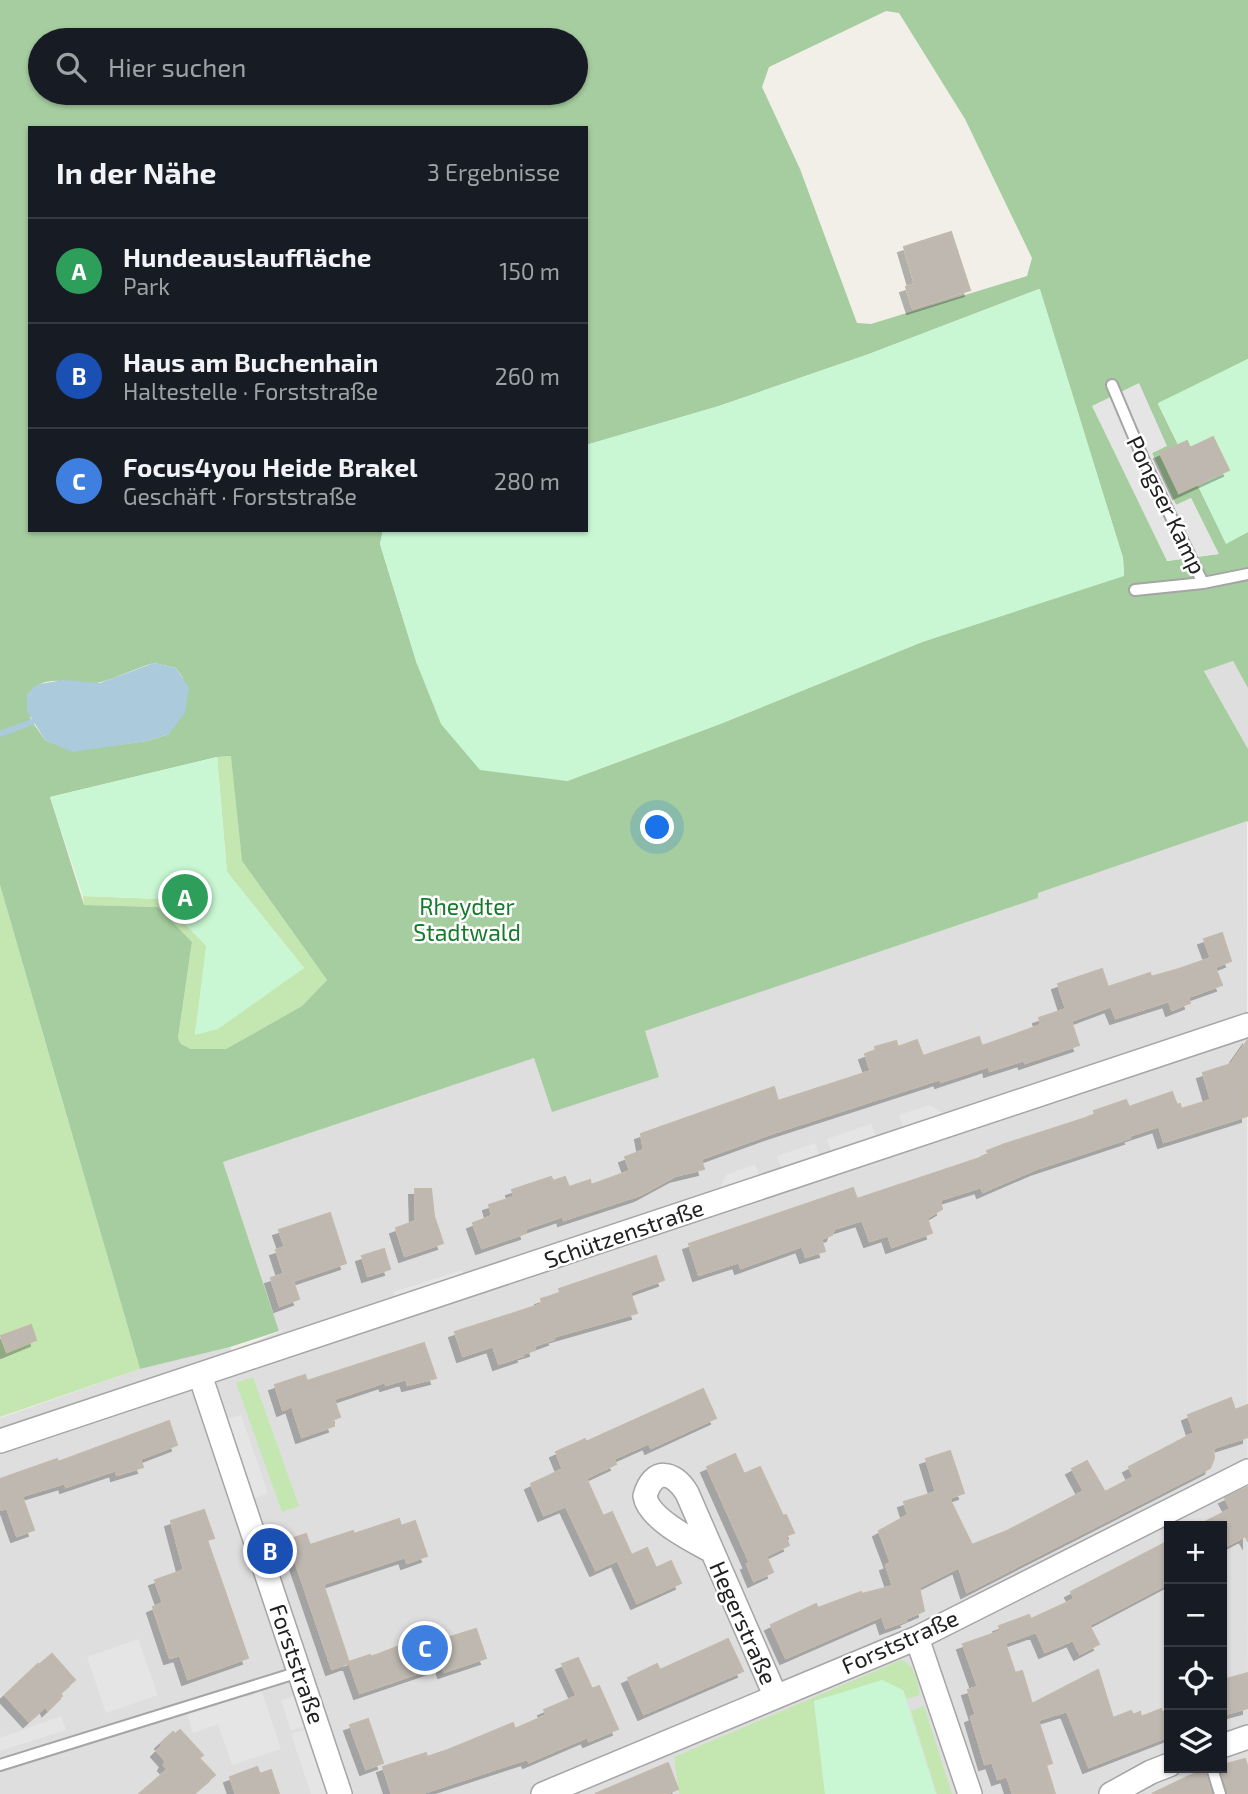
<!DOCTYPE html>
<html lang="de">
<head>
<meta charset="utf-8">
<style>
  body { margin:0; font-family:"Exo 2",sans-serif; background:#242831; color:#f1f3f6 }
  .controls { position:absolute; right:21px; bottom:21px; display:grid; overflow:hidden; border-radius:0px; box-shadow:0 2px 5px #0004 }
  .controls button { width:63px; height:63px; display:grid; place-items:center; padding:0; border:0; border-bottom:2px solid #363941; background:#171b24; color:#f1f3f6; font:35px sans-serif }
  .you { position:absolute; left:658px; top:828px; width:24px; height:24px; margin:-18px; border:5px solid #fff; border-radius:50%; background:#1a73e8; box-shadow:0 0 0 10px #1a73e833 }
  .badge { display:grid; place-items:center; width:46px; height:46px; border-radius:50%; background:#0b8043; color:#fff; font-size:23px; font-weight:700 }
  .pin { position:absolute; translate:-50% -50%; border:4px solid #fff; box-shadow:0 2px 7px #0006 }
  .list { margin:0; padding:0; list-style:none }
  h2 { display:flex; justify-content:space-between; align-items:center; height:91px; margin:0; padding:0 28px; font-size:30px }
  h2 small { font-size:23px; font-weight:400; color:#9ea1a6 }
  .list li { display:grid; grid-template-columns:46px 1fr auto; gap:21px; align-items:center; box-sizing:border-box; height:105px; padding:0 28px; border-top:2px solid #363941 }
  .list b { display:block; font-size:26px; white-space:nowrap }
  .list p { margin:0; font-size:23px; white-space:nowrap; color:#9ea1a6 }
  .list em { font-size:23px; font-style:normal; color:#9ea1a6 }
  .icon { flex:none; width:38px; height:38px; fill:none; stroke:currentColor; stroke-width:2; stroke-linecap:round; stroke-linejoin:round }
  .map { position:relative; flex:none; width:1248px; height:1794px; overflow:hidden }
  .search { position:absolute; background:#171b24; box-shadow:0 2px 5px #0004; left:28px; top:28px; width:560px; height:77px; display:flex; align-items:center; gap:18px; box-sizing:border-box; padding:0 24px; border-radius:38px; color:#9ea1a6; font-size:26px }
  .panel { position:absolute; background:#171b24; box-shadow:0 2px 5px #0004; left:28px; top:126px; width:560px; height:406px; border-radius:0px }
  .map>svg:first-child { display:block }
  .residential { fill:#dfdede; fill-rule:evenodd }
  .grass { fill:#c4e7b2 }
  .forest { fill:#a6cd9f; fill-rule:evenodd }
  .park { fill:#c9f7d3 }
  .parking { fill:#e5e5e5 }
  .water { fill:#abcadb }
  .lines { fill:none; stroke-linecap:round; stroke-linejoin:round }
  .stream { stroke:#abcadb; stroke-width:6 }
  .building { fill:#beb8b1; stroke:#c2b8ab; stroke-width:2; filter:url(#shadow) }
  .service-casing { stroke:#a5a5a5; stroke-width:14 }
  .minor-casing { stroke:#a5a5a5; stroke-width:26 }
  .service { stroke:#fff; stroke-width:10 }
  .minor { stroke:#fff; stroke-width:23 }
  .labels { text-anchor:middle; stroke-width:5; stroke-linejoin:round; paint-order:stroke }
  .street-label { font-size:23px; fill:#212121; stroke:#fff }
  .park-label { font-size:23px; fill:#137b2a; stroke:#fff }
</style>
</head>
<body>
<div class="map">
<svg width="1248" height="1794" viewBox="0 0 1248 1794">
  <defs>
    <filter id="shadow"><feDropShadow dx="-6" dy="6" stdDeviation="0" flood-color="#0004"/></filter>
  </defs>
  <rect width="100%" height="100%" fill="#f1efe8"/>
  <!-- residential -->
  <path class="residential" d="M1233,661l15,26v62l-44,-79z
    M1247,820l1,974h-1248v-376l140,-49 90,-22 2,4 54,-22 -7,2 -56,-169 311,-105 125,20 -15,-46 394,-133v-5zM1169,1526h53v242h-53z"/>
  <!-- grass -->
  <path class="grass" d="M232,756l10,105 85,119 -25,26 -76,43h-35l-10,-5 -3,-6 14,-96 -34,-35 -74,-2 -1,-9 78,3 46,47 -12,89 109,-67 -77,-96 -10,-115z
    M0,885l140,484 -140,48z
    M253,1377l46,129 -17,6 -46,-129z
    M901,1660c15,5 16,22 19,35l-13,4 -4,-9 -89,11 11,93h-146l-5,-37z
    M924,1706l28,88h-15l-26,-83z"/>
  <!-- forest -->
  <path class="forest" d="M0,0h1248v359l-90,45 68,139 22,-11v156l-15,-27 -29,10 44,78v73l-1,-1 -209,72v5l-393,133 14,46 -107,35 -18,-54 -311,104 56,169 -49,16 -90,22 -140,-484zM886,11l13,2 66,106 67,139 -5,18 -156,48 -14,-1 -57,-154 -38,-82 7,-20zM40,40h536v53h-536zM30,128h556v317l133,-39 150,-52 170,-65 84,269 1,17 -202,67 -202,82 -153,57 -150,-117 -37,-120 3,-14h-353zM1139,384l27,62 -14,7 24,52 15,-7 27,56 -51,7zM154,663l22,5 7,10 -14,56 -22,7 -75,10 -27,-11 -14,-20 -4,-25c22,-28 48,-5 74,-13 18,-5 35,-14 53,-19zM231,756l11,105 85,119 -25,26 -76,43h-35l-10,-5 -3,-6 14,-96 -34,-35 -74,-2 -34,-108 167,-40z"/>
  <!-- park -->
  <path class="park" d="M1040,289l83,269 1,18 -202,66 -202,82 -153,57 -87,-11 -39,-46 -24,-60 -37,-120 3,-14h203v-85l133,-39 150,-52z
    M1248,359v173l-22,12 -68,-141z
    M217,757l10,115 77,96 -86,61 -23,6 11,-89 -45,-47 -78,-3 -33,-99z
    M882,1680l21,10 33,104h-111l-11,-93z"/>
  <!-- parking -->
  <path class="parking" d="M1139,383l28,63 -15,7 24,52 15,-7 28,56 -52,7 -75,-155z
    M930,1105l15,10 -41,14 -5,-14z
    M871,1124l6,14 -45,16 -5,-15z
    M815,1143l5,14 -38,13 -5,-14z
    M755,1164l5,14 -42,14 8,-17z
    M462,1270l1,6 -68,22 -2,-6z
    M241,1415l27,78 -16,6 -27,-79z
    M138,1639l20,56 -52,18 -19,-56z
    M262,1692l19,57 -49,16 -14,-41 -25,9 -6,-20 58,-18 1,2z
    M294,1696l11,30 -14,5 -10,-30z
    M61,1716l5,14 -66,21v-13z
    M306,1729l23,65h-18l-20,-60z"/>
  <!-- water -->
  <path class="water" d="M154,663l22,5 13,20 -4,25 -16,21 -22,7 -75,11 -27,-12 -18,-29v-16l7,-8 6,-3 23,-4 37,3z"/>
  <g class="lines">
    <!-- stream -->
    <path class="stream" d="M0,734l32,-12"/>
  </g>
  <!-- building -->
  <path class="building" d="M951,232l19,58 -57,18 -7,-21 9,-3 -11,-37z
    M1213,437l16,33 -50,23 -19,-40 27,-12 3,7z
    M1222,933l9,28 -16,6 7,18 -34,12 2,6 -18,7 -3,-9 -53,17 -5,-12 -40,15 8,24 -54,18 -1,-3 -34,11 -1,-5 -48,16 -1,-3 -167,54 -72,26 3,10 -29,7 -35,19 -76,25 -1,-4 -38,13 1,4 -44,15 -9,-25 19,-7 -3,-11 25,-8 -2,-7 39,-13 2,4 12,-4 4,10 21,-7 1,5 39,-14 -5,-14 19,-7 -3,-16 133,-47 4,14 93,-30 -6,-17 11,-4 -1,-3 21,-6 2,6 19,-7 6,16 56,-19 3,9 59,-21 -2,-7 27,-9 -8,-25 44,-15 6,18 42,-14 1,4 28,-8 32,-11 -7,-19z
    M1248,1040l-1,76 -83,26 -5,-16 -30,10 1,2 -94,31 -53,23 -2,-5 -41,13 2,9 -15,9 5,15 -40,14 -4,-12 -18,6 -8,-21 -28,9 -2,6 -11,4 4,12 -10,3 -9,3 -4,-11 -61,22 -2,-6 -40,13 -10,-31 164,-56 4,11 132,-44 -2,-4 18,-7 90,-29 -1,-4 32,-11 3,7 43,-15 5,13 3,-1 1,5 30,-9 -8,-27 28,-9z
    M415,1189h16l3,27 9,27 -38,13 -9,-28 20,-7z
    M330,1213l16,50 -53,18 6,18 -19,7 -9,-28 13,-4 -8,-24 9,-3 -6,-17z
    M384,1249l6,20 -22,7 -6,-20z
    M656,1256l8,24 -34,12 7,21 -84,24 1,2 -20,7 1,4 -13,4 1,2 -24,8 -6,-18 -30,10 -8,-24 87,-28 -1,-5 20,-6 -2,-4z
    M31,1325l5,15 -29,12 -6,-16z
    M424,1343l12,35 -28,7 -2,-6 -20,6 -1,-3 -51,17 6,18 -8,3 2,6 -32,11 -10,-31 -9,4 -8,-25 30,-10 2,6z
    M703,1389l13,29 -65,30 -2,-5 -36,16 3,5 -30,14 17,38 9,-4 19,42 -35,16 -30,-64 -22,9 -13,-31 32,-15 -7,-17 29,-13 1,3z
    M1231,1398l4,12 13,-5v32l-35,11 1,10 -4,10 -243,124 -8,-25 -40,20 5,24 -19,8 1,2 -20,7 -4,-12 -96,42 -15,-33 45,-21 2,4 43,-16 1,2 31,-8 -7,-21 5,-2 -12,-32 29,-16 -4,-13 32,-10 -10,-33 24,-8 14,42 -15,5 23,47 35,-14 77,-40 -12,-22 15,-8 18,31 29,-15 -5,-10 65,-34 -6,-18z
    M169,1421l8,24 -37,14 3,8 -26,8 -1,-5 -50,17 -1,-4 -43,13 12,34 -17,6 -10,-28 -7,2v-31l57,-20 1,3z
    M735,1454l9,20 16,-7 23,49 3,-1 8,18 -9,3 4,9 -23,11 7,16 -19,9 -7,-17 3,-1 -43,-96z
    M1248,1487v54l-3,-5 -23,12v-22h-25l34,-17 -6,-11z
    M204,1510l10,28 -7,2 41,118 -60,21 -8,-24 -10,3 -17,-51 10,-4 -8,-23 29,-10 -13,-49z
    M399,1519l2,7 14,-5 12,35 -20,7 -2,-6 -82,27 26,79 -17,6 -44,-129 18,-6 4,11 43,-14 1,3z
    M1169,1541v42l-80,42 10,19 -19,10 -7,-14 -28,12 -14,-33 44,-20 -4,-7z
    M647,1548l9,20 15,-7 10,22 -44,20 -19,-42z
    M1029,1615l7,17 -31,11 -6,-17z
    M476,1629l10,29 -42,14 -2,-7 -82,28 -11,-31 21,-7 1,2 60,-23 3,8z
    M1001,1631l14,42 7,-2 10,33 66,-34 15,48 18,-7 2,4 7,-3 1,5 20,-8 1,4 7,-3v26l-80,31 -22,-56 -29,9 14,43 -6,2 9,29h-42l-6,-18 -9,3 -6,-17 -7,2 -14,-47 5,-2 -8,-25 10,-3 -15,-43z
    M728,1639l15,32 -99,43 -16,-36 29,-14 3,6z
    M52,1654l23,26 -15,13 2,3 -3,2 1,1 -12,11 -2,-4 -17,15 -24,-26 33,-31 1,1z
    M578,1658l14,31 7,-3 19,43 -29,12 -2,-4 -58,25 -2,-3 -107,35h-28l-9,-27 43,-14 1,4 21,-7 65,-27 2,6 32,-14 -3,-5 33,-14 -15,-32z
    M1248,1673v35l-26,7v-35z
    M368,1719l15,44 -17,6 -16,-44z
    M180,1730l23,25 -4,3 16,17 -22,19h-54l29,-25 -4,-4 2,-4 -9,-10 6,-6 -2,-2 12,-11 2,2z
    M1245,1759l3,9v26h-20l-8,-26 2,-3z
    M668,1763l10,26 -12,5h-71z
    M257,1767l3,7 11,-4 8,24h-43l-6,-17z
    M1204,1770l8,24h-60l35,-17z"/>
  <g class="lines">
    <!-- service casing -->
    <g class="service-casing">
      <path id="service" d="M1112,385l33,78 58,120
        M1135,590l68,-7 45,-9
        M0,1765l299,-93
        M1212,1768l8,26"/>
    </g>
    <!-- minor casing -->
    <g class="minor-casing">
      <path id="minor" d="M200,1375l140,419
        M0,1441l1248,-416
        M710,1550c-19,-10 -62,-32 -65,-54 8,-29 29,-25 42,-3l88,202
        M917,1638l53,156
        M1222,1746l26,-9
        M543,1794l374,-156 331,-167
        M1111,1794l40,-22 18,-7"/>
    </g>
    <!-- service -->
    <use href="#service" class="service"/>
    <!-- minor -->
    <use href="#minor" class="minor"/>
  </g>
  <g class="labels">
    <!-- street labels -->
    <g class="street-label">
      <text transform="translate(1166 505) rotate(64)" y="8">Pongser Kamp</text>
      <text transform="translate(624 1234) rotate(-19)" y="8">Schützenstraße</text>
      <text transform="translate(743 1623) rotate(66)" y="8">Hegerstraße</text>
      <text transform="translate(900 1642) rotate(-24)" y="8">Forststraße</text>
      <text transform="translate(297 1664) rotate(71)" y="8">Forststraße</text>
    </g>
    <!-- park labels -->
    <g class="park-label">
      <text x="467" y="915">Rheydter<tspan x="467" dy="26">Stadtwald</tspan></text>
    </g>
  </g>
</svg>
<div class="controls">
<button>+</button>
<button>−</button>
<button><svg class="icon" aria-label="locate" viewBox="0 0 24 24"><circle cx="12" cy="12" r="6"/><path d="M12 2v4M12 18v4M2 12h4M18 12h4"/></svg></button>
<button><svg class="icon" aria-label="layers" viewBox="0 0 24 24"><path d="M12 4l9 5-9 5-9-5zM3 14l9 5 9-5"/></svg></button>
</div>
<div class="you"></div>
<div class="pin badge" style="left:185px;top:897px;background:#2e9e5b">A</div>
<div class="pin badge" style="left:270px;top:1551px;background:#1a4fb4">B</div>
<div class="pin badge" style="left:425px;top:1648px;background:#3f7fe0">C</div>
<div class="search"><svg class="icon" aria-label="search" viewBox="0 0 24 24"><circle cx="10" cy="10" r="6"/><path d="M15 15l6 6"/></svg>Hier suchen</div>
<section class="panel">
<h2>In der Nähe<small>3 Ergebnisse</small></h2>
<ul class="list">
<li><span class="badge" style="background:#2e9e5b">A</span><div><b>Hundeauslauffläche</b><p>Park</p></div><em>150 m</em></li>
<li><span class="badge" style="background:#1a4fb4">B</span><div><b>Haus am Buchenhain</b><p>Haltestelle · Forststraße</p></div><em>260 m</em></li>
<li><span class="badge" style="background:#3f7fe0">C</span><div><b>Focus4you Heide Brakel</b><p>Geschäft · Forststraße</p></div><em>280 m</em></li>
</ul>
</section>
</div>
</body>
</html>
